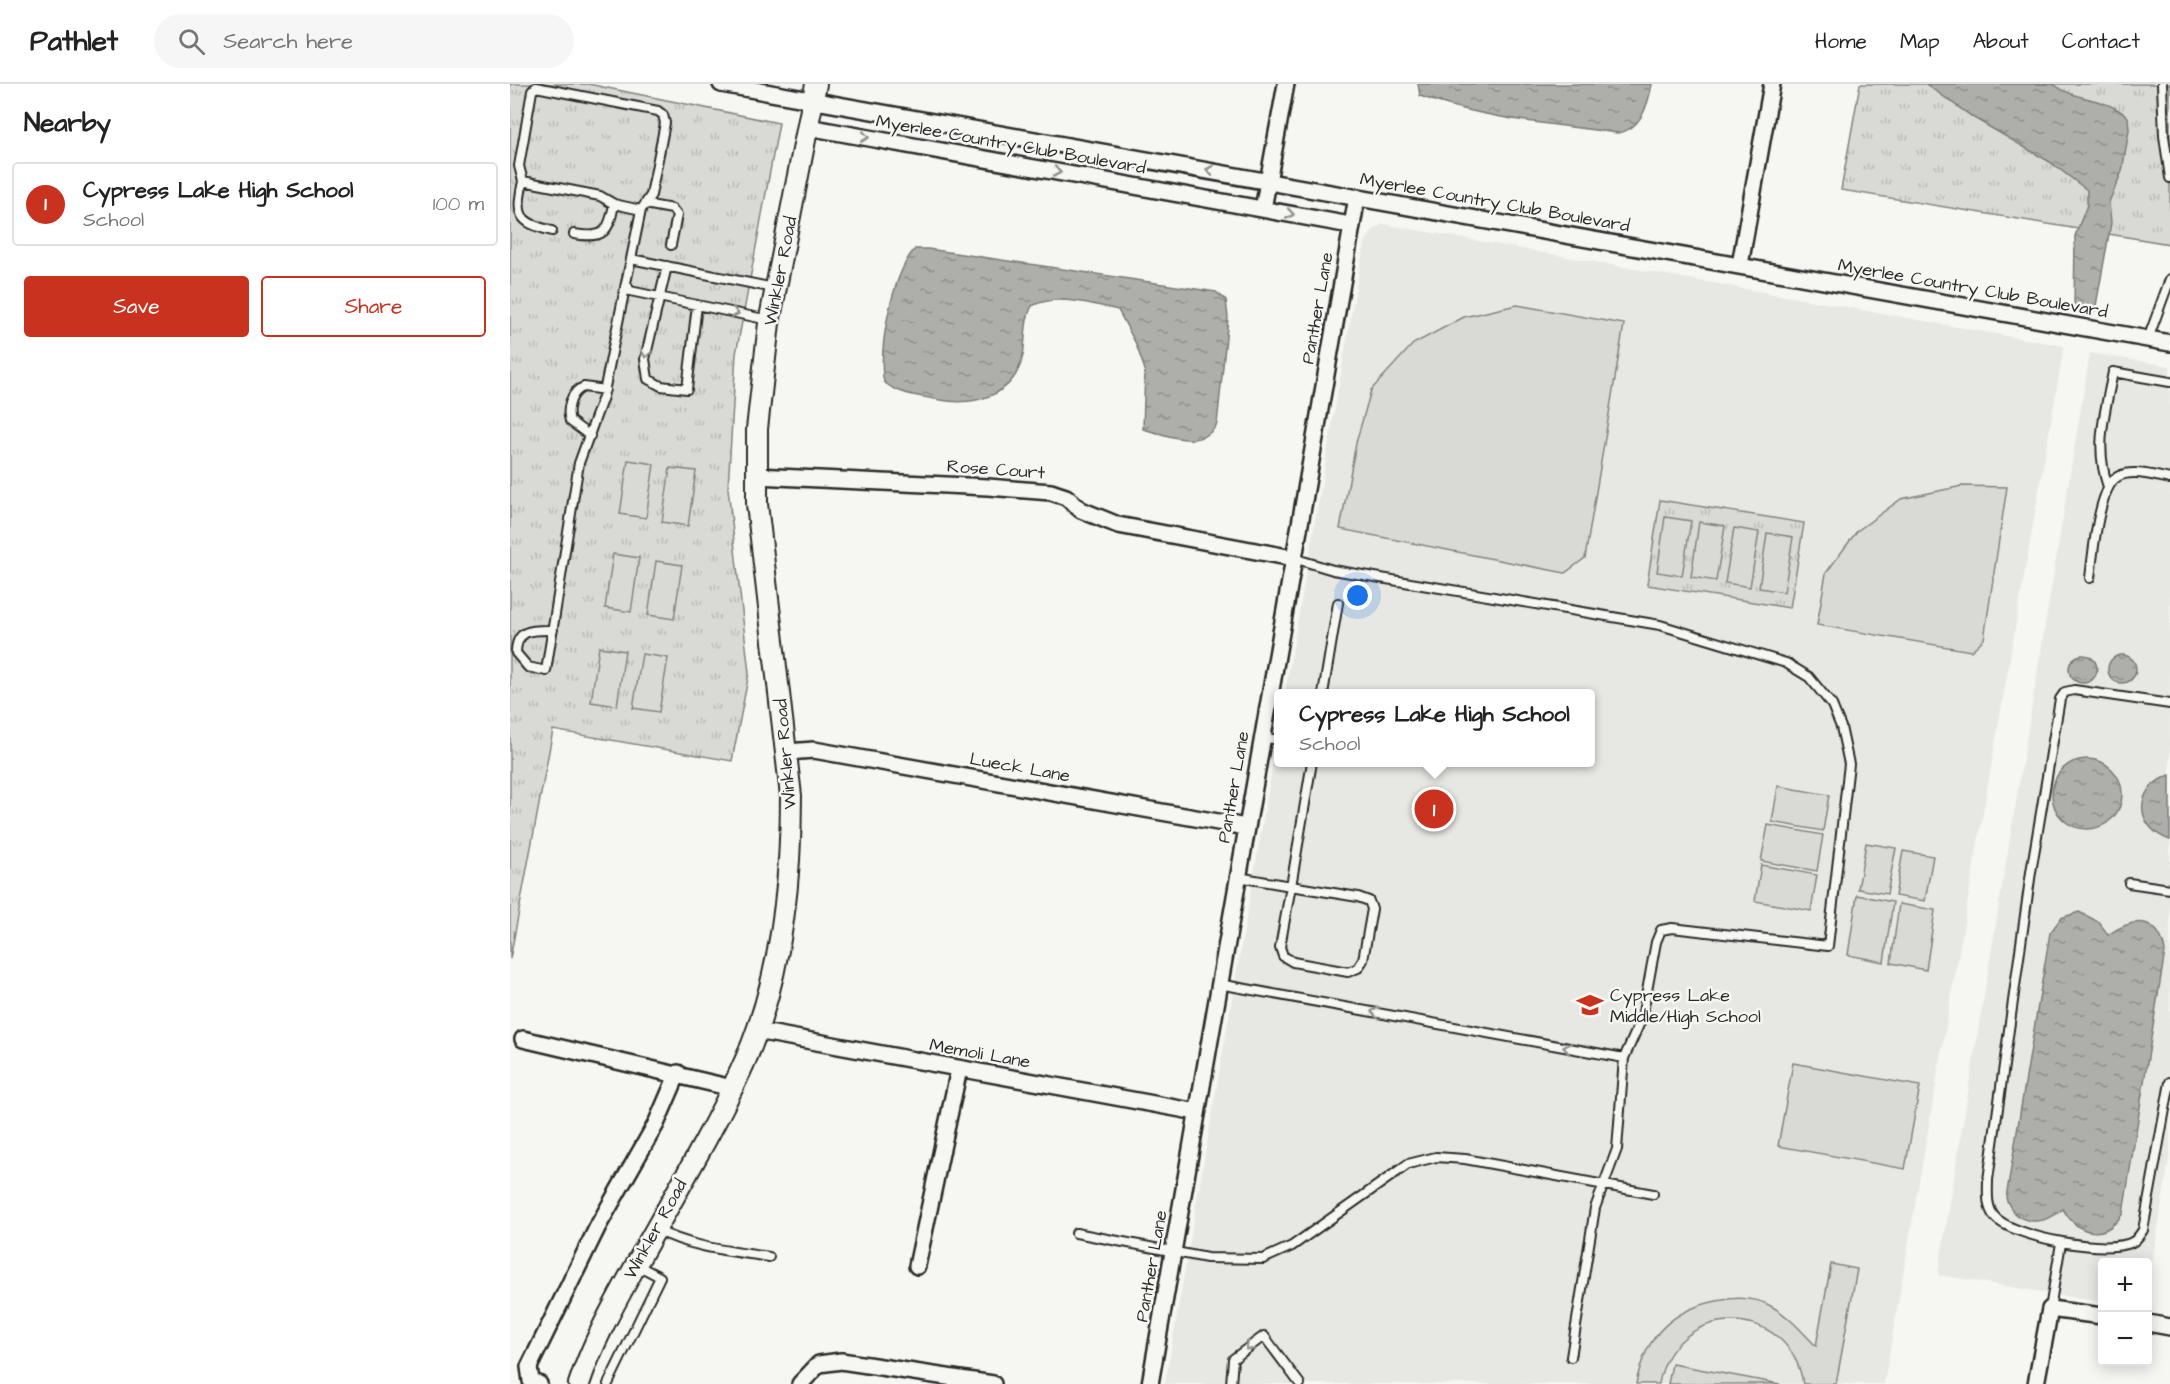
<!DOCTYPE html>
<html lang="en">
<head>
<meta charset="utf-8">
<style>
  body { margin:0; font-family:"Architects Daughter",sans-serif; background:#f6f6f6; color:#222 }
  .controls { position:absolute; right:18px; bottom:18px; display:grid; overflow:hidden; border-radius:6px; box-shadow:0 3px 15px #0003 }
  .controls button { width:54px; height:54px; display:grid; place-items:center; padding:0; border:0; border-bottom:2px solid #e0e0e0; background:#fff; color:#222; font:30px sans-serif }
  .you { position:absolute; left:848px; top:512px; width:21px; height:21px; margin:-15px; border:4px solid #fff; border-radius:50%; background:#1a73e8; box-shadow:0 0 0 9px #1a73e833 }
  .badge { display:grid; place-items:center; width:39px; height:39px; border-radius:50%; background:#c8321e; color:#fff; font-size:20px; font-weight:700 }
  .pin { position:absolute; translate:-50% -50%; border:3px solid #fff; box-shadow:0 2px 6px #0006 }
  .popup { position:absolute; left:764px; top:605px; width:321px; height:78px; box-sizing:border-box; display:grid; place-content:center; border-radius:6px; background:#fff; filter:drop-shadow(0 2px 4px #0005); font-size:20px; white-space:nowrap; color:#767676 }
  .popup b { font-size:22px; color:#222 }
  .popup::after { content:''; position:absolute; left:50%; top:100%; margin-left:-12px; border:12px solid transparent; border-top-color:#fff }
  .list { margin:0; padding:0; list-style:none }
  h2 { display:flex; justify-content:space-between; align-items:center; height:78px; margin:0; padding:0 24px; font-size:26px }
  h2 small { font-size:20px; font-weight:400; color:#767676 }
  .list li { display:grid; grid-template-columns:39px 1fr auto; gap:18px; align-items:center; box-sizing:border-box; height:84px; margin:0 12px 12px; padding:0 12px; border:2px solid #e0e0e0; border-radius:6px }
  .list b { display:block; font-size:22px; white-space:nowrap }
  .list p { margin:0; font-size:20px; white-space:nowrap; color:#767676 }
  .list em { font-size:20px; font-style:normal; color:#767676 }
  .actions { display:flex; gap:12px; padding:18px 24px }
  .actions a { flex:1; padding:14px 0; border:2px solid #c8321e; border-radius:6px; text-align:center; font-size:21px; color:#c8321e }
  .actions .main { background:#c8321e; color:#fff }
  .icon { flex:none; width:33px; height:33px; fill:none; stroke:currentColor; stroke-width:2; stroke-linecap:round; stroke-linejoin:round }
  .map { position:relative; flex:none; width:1660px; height:1300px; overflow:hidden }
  header { display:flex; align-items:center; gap:36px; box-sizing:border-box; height:84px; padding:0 30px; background:#fff; border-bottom:2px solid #e0e0e0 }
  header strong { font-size:28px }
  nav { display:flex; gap:33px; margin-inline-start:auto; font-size:21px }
  .search { width:420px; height:54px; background:#f6f6f6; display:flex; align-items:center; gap:15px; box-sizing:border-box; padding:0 21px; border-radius:33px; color:#767676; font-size:22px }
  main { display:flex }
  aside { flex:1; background:#fff }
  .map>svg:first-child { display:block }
  .built { fill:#e7e7e3 }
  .grass { fill:url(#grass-tufts); stroke:#828280; stroke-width:1.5 }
  .pitch { fill:#d9d9d5; stroke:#828280; stroke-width:1.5 }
  .water { fill:url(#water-ripples); stroke:#7a7a78; stroke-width:1.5 }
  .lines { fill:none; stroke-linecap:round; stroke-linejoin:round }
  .service-casing { stroke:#2b2b2b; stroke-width:12 }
  .minor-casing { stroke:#2b2b2b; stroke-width:20 }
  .tertiary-casing { stroke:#2b2b2b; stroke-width:24 }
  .service { stroke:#f6f6f2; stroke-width:8 }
  .minor { stroke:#f6f6f2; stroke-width:15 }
  .tertiary { stroke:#f6f6f2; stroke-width:20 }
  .oneway { stroke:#90908e }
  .labels { text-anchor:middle; stroke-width:5; stroke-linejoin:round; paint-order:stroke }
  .street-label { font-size:18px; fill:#2b2b2b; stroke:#f6f6f2 }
  .poi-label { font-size:18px; fill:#2b2b2b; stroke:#f6f6f2; text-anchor:start }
</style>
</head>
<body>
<header>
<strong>Pathlet</strong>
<div class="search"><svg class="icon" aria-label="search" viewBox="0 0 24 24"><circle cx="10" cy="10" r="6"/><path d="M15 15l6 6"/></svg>Search here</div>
<nav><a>Home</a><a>Map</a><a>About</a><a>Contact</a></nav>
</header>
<main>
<aside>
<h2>Nearby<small></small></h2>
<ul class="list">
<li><span class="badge">1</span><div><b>Cypress Lake High School</b><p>School</p></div><em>100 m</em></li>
</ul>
<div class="actions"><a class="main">Save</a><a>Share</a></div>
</aside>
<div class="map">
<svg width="1660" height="1300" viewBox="0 0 1660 1300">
  <defs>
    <pattern id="grass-tufts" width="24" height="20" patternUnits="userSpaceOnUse" patternTransform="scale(1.5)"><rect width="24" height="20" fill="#d9d9d5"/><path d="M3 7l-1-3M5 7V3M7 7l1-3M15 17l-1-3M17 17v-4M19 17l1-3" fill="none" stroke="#babab7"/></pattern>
    <pattern id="water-ripples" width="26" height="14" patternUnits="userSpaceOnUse" patternTransform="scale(1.5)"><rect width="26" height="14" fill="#aeaeab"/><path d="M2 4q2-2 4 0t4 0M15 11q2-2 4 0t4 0" fill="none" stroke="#8e8e8b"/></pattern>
  </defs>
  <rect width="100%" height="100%" fill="#f6f6f2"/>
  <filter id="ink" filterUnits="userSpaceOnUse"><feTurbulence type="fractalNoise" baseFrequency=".0167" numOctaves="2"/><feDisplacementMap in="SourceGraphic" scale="12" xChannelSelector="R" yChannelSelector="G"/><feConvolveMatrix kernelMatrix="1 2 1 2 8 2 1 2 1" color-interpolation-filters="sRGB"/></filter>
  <g filter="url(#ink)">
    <!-- built -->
    <path class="built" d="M873,140l681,122 -180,1038h-719l113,-649v27h312v-68l-305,-1 75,-428 6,-24 7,-11z
      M1580,269l80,13v787l-22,137v-28h-46v40l-164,-27z"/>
    <!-- grass -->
    <path class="grass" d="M0,0h78l191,39 -43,231 -8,134 21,185 -17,88 -179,-31 -43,229z
      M1350,0h310v160l-329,-54z
      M1150,416l144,23 -14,85 -143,-23z"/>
    <!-- pitch -->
    <path class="pitch" d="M1007,221l107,19 -39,234 -20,15 -225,-44 16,-86 15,-53 42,-46 51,-27z
      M118,376l26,4 -8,54 -26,-4z
      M160,384l26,3 -8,55 -26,-4z
      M1452,402l45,1 -23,152 -13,12 -154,-26 9,-52 31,-42 44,-32z
      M1155,433l26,4 -9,55 -25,-4z
      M1189,438l26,4 -9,55 -25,-4z
      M1224,444l25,4 -9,55 -25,-4z
      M1257,449l26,4 -9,55 -25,-4z
      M103,470l26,4 -8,54 -26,-4z
      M146,477l26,4 -8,54 -26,-4z
      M89,563l26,4 -8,55 -26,-4z
      M132,570l26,4 -9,54 -26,-4z
      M1268,702l51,9 -6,36 -51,-9z
      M1258,741l55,10 -6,36 -56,-10z
      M1356,759l30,5 -9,46 -29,-5z
      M1393,767l30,5 -8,45 -30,-5z
      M1251,781l56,10 -6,36 -56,-10z
      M1347,811l36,7 -9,60 -36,-7z
      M1389,820l36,6 -9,60 -35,-7z
      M1283,979l127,23 -15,83 -127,-23z
      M1321,1180l26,5 -21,115h-33c-13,-85 -130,-83 -144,0h-23c9,-49 37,-76 86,-84 14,-3 32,-2 45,4 21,10 33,26 49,42z
      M1162,1280l108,20h-112z"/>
    <!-- water -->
    <path class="water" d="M908,0h234c-4,21 -11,46 -35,49 -65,-9 -134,-14 -197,-37z
      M1416,0h127c23,18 52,12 75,33l1,13 -7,41 -13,31 2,21 -16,88 -21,-2 1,-73 12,-31v-15l-37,-28 -76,-44z
      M405,165h13l288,43 10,8 2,18 -11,106c-15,27 -50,11 -74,5l2,-59 -9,-26 -18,-34c-25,-6 -62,-17 -86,-4 -8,14 -6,33 -9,49 -8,41 -48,51 -83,45 -20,-4 -41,-5 -56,-18 -7,-30 9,-111 31,-133z
      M1598 585a14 14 0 1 1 28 0a14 14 0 1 1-28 0Z
      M1559 585a14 14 0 1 1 28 0a14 14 0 1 1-28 0Z
      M1542 710a35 35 0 1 1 70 0a35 35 0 1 1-70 0Z
      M1660,691v65c-36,-13 -37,-52 0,-65z
      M1569,828l20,10 9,13c25,-18 50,-20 57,16l-42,262c-18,28 -44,23 -60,-4 -21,18 -47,17 -57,-11l44,-265 11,-15z"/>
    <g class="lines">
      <!-- service casing -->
      <g class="service-casing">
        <path id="service" d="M1652,0l2,52 6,42
          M13,97l-4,-15 13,-75 4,-4 122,24 5,4 2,8 -14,72 -10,15
          M135,120l27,5 5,6 -6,30
          M42,147c-35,-9 -36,-16 -29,-50l77,15 14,8
          M64,150c30,5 35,-2 40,-30l27,6 -10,49
          M157,182l-22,93 3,20 13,7 26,3 10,-84
          M259,236l-139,-29 -4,-8 5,-24 143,29
          M1638,255l22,-60
          M80,352l-20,-15c-4,-12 1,-30 14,-34l21,3
          M1598,403c-14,-41 -3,-74 5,-115l57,10
          M783,474l40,12 327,55 126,38 23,14 23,28 9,22 8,37 -21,182 -156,-18 -11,2 -5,12 -14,76 -18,40 -7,91 -22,59 -24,149
          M1580,494c3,-22 8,-93 29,-102 14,-7 36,0 51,3
          M43,546c-19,0 -37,-2 -37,23l12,14 18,4 33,-208 24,-66 23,-114
          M813,610l15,-91
          M1660,620l-96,-14 -9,2 -5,7 -29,173 -43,308c0,11 -2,26 6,36 16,21 118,40 140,25 4,-3 7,-8 9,-11l27,-148
          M752,653l16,3
          M728,793l53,9 21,-124
          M1619,799l41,6
          M781,802l67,11 11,4 3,8 -9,51 -5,8 -10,4 -55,-10 -10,-6 -3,-9z
          M709,900l405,74
          M147,1146c35,18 74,21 112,27
          M566,1149l131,25 56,1 29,-13 116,-82 28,-7 29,2 188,35
          M1540,1225l11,-66
          M98,1300l52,-107 -23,-12
          M721,1300l2,-25 31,-23 36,48"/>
      </g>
      <!-- minor casing -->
      <g class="minor-casing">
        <path id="minor" d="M211,0l1449,259
          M298,43l542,98
          M753,125l23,-125
          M1230,181l32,-181
          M246,392l232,11 63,5 15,5 15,13 37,15 175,33
          M277,668l27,-2 432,77
          M247,947l440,81
          M13,955l209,49
          M407,1182l42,-197
          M1638,1239l22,4
          M29,1300l-8,-3 -2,-14 69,-141 58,-102 22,-51
          M290,1300l19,-20 22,-3 152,23
          M640,1300l207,-1187
          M1526,1300l14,-75 52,7"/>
      </g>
      <!-- tertiary casing -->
      <g class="tertiary-casing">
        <path id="tertiary" d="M69,1300c14,-43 37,-83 59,-123 34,-62 72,-124 102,-189 40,-84 51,-183 51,-276l-34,-292v-75l12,-106 47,-239"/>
      </g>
      <!-- service -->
      <use href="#service" class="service"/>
      <!-- minor -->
      <use href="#minor" class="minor"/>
      <!-- tertiary -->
      <use href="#tertiary" class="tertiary"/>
    </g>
    <!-- one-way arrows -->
    <defs><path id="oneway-chevron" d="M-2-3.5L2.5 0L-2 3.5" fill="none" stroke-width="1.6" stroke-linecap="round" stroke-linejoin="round" transform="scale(1.5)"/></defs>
    <g class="oneway">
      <use href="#oneway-chevron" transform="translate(355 53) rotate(10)"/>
      <use href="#oneway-chevron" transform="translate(700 86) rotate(-170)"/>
      <use href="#oneway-chevron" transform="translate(547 88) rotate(10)"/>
      <use href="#oneway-chevron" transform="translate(780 130) rotate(10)"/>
      <use href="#oneway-chevron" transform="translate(225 229) rotate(12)"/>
      <use href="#oneway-chevron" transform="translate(136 270) rotate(99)"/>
      <use href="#oneway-chevron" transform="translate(865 928) rotate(-169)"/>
      <use href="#oneway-chevron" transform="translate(1057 964) rotate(-169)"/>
      <use href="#oneway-chevron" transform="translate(739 1263) rotate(143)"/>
    </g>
  </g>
  <!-- icons -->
  <defs>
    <g id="school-bare" transform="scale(2.07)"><path d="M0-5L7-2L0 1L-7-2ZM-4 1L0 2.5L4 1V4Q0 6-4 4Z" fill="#c8321e" stroke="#f6f6f2" stroke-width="2.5" paint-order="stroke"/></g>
  </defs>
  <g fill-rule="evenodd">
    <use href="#school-bare" x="1080" y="921"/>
  </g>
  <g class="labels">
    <!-- street labels -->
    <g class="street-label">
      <text transform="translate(501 60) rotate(10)" y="6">Myerlee Country Club Boulevard</text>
      <text transform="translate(985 118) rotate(10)" y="6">Myerlee Country Club Boulevard</text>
      <text transform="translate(270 187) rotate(-79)" y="6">Winkler Road</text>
      <text transform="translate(1463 204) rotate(10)" y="6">Myerlee Country Club Boulevard</text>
      <text transform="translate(807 224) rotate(-80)" y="6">Panther Lane</text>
      <text transform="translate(486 385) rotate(4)" y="6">Rose Court</text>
      <text transform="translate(275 670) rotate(-95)" y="6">Winkler Road</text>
      <text transform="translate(510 683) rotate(10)" y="6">Lueck Lane</text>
      <text transform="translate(723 703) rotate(-80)" y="6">Panther Lane</text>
      <text transform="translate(470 969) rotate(10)" y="6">Memoli Lane</text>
      <text transform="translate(145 1145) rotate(-61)" y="6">Winkler Road</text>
      <text transform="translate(641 1182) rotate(-80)" y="6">Panther Lane</text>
    </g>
    <!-- poi labels -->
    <g class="poi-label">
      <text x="1100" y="917">Cypress Lake<tspan x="1100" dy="21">Middle/High School</tspan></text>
    </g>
  </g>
</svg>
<div class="controls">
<button>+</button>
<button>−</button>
</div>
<div class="you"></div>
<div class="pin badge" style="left:924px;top:725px">1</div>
<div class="popup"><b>Cypress Lake High School</b>School</div>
</div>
</main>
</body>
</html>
